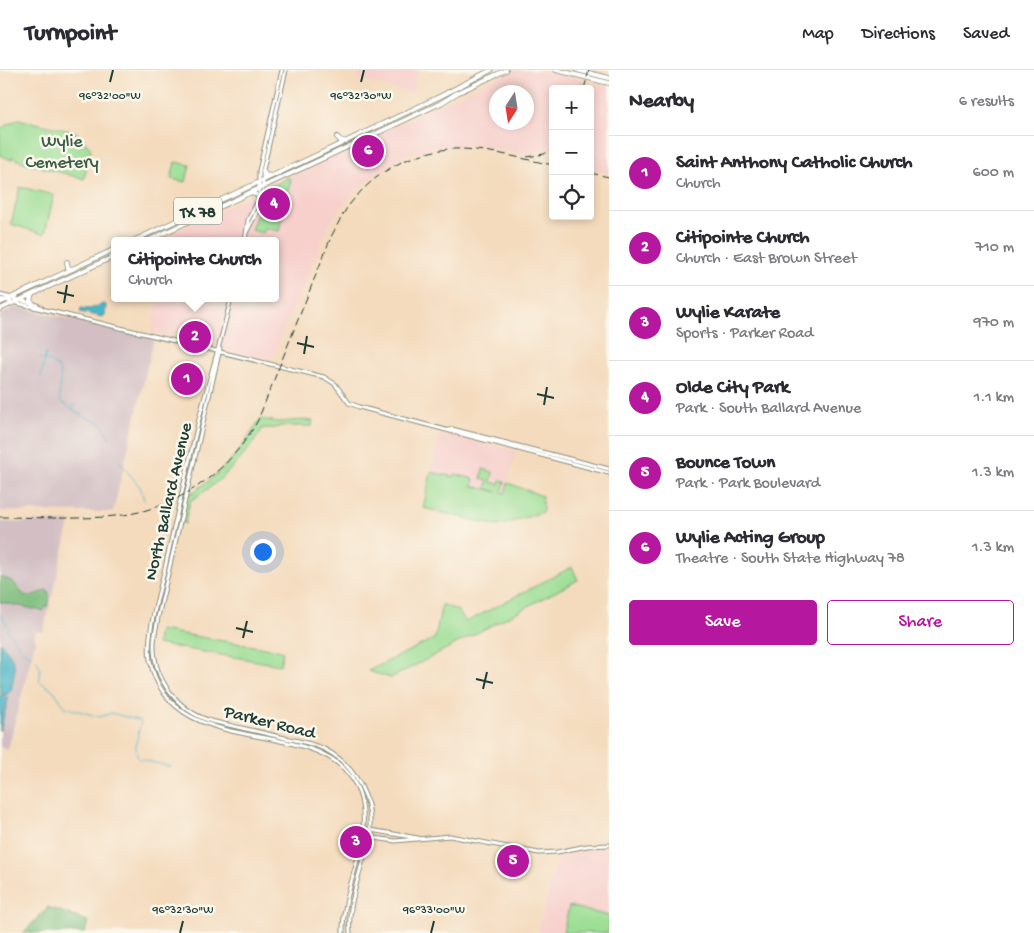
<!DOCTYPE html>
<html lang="en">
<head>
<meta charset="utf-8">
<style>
  body { margin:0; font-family:"Gochi Hand",sans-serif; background:#f7f7f7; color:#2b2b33 }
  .controls { position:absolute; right:15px; top:15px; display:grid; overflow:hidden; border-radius:5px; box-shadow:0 2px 8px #0003 }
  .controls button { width:45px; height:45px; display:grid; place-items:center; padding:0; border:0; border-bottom:1px solid #e1e1e2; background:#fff; color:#2b2b33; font:25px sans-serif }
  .compass { position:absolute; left:489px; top:15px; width:45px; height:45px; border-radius:50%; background:#fff; box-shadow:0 2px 8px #0003; rotate:192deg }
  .you { position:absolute; left:262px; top:481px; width:18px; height:18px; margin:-12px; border:4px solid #fff; border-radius:50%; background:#1a73e8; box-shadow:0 0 0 8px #1a73e833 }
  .badge { display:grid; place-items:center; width:32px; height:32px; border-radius:50%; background:#b5179e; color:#fff; font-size:16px; font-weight:700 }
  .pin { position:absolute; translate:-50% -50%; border:2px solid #fff; box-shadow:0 1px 5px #0006 }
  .popup { position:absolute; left:111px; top:167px; width:168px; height:65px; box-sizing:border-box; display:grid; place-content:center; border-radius:5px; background:#fff; filter:drop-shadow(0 1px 4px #0005); font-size:16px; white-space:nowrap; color:#7c7c81 }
  .popup b { font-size:19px; color:#2b2b33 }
  .popup::after { content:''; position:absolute; left:50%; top:100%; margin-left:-10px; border:10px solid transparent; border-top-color:#fff }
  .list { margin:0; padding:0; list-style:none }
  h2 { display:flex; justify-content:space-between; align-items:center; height:65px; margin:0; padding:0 20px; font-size:21px }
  h2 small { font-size:16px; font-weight:400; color:#7c7c81 }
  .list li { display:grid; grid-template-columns:32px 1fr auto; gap:15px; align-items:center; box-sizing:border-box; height:75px; padding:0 20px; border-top:1px solid #e1e1e2 }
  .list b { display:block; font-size:19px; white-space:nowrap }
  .list p { margin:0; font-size:16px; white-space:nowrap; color:#7c7c81 }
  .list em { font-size:16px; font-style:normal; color:#7c7c81 }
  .actions { display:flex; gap:10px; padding:15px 20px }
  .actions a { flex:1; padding:11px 0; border:1px solid #b5179e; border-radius:5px; text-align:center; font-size:18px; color:#b5179e }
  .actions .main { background:#b5179e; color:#fff }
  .icon { flex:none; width:28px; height:28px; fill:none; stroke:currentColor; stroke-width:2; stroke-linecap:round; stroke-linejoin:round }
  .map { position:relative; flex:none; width:609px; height:863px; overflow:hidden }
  header { display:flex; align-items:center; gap:30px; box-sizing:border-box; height:70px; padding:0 25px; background:#fff; border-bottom:1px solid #e1e1e2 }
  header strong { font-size:24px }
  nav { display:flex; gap:28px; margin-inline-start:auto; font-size:18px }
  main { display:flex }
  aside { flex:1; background:#fff }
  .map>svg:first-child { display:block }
  .built { fill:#f7d0cc; fill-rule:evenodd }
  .industrial { fill:#d2bec3 }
  .green { fill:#9dde95; stroke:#5e8e64 }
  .forest { fill:#7ebd7e; stroke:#4e7d59 }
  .water { fill:#4bb6c8; stroke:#357a7e }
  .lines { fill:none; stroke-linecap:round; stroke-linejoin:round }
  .stream { stroke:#4bb6c8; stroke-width:1 }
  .secondary-casing { stroke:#8a8c79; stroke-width:5 }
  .primary-casing { stroke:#8a8c79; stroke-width:5.5 }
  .secondary { stroke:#fff; stroke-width:3 }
  .primary { stroke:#fff; stroke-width:4 }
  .rail { stroke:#1f3d34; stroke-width:1; stroke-dasharray:8 4; stroke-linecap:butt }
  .ticks { fill:none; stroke:#1f3d34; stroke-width:2 }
  .labels { text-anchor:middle; stroke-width:5; stroke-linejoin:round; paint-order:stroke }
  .shield { fill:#fbf7ec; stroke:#61756b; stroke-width:1 }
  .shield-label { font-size:16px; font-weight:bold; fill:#1f3d34 }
  .park-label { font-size:18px; fill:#385d47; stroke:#fbf7ec }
  .street-label { font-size:18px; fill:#1f3d34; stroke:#fbf7ec }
  .ticks-label { font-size:12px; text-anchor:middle; fill:#1f3d34; stroke:#fbf7ec; stroke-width:5; stroke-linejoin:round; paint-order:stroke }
</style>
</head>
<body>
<header>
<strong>Turnpoint</strong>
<nav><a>Map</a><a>Directions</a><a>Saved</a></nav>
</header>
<main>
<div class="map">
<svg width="609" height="863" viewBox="0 0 609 863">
  <rect width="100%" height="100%" fill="#fbf7ec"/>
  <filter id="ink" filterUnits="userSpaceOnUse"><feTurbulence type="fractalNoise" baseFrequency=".02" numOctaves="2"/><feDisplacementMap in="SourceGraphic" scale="10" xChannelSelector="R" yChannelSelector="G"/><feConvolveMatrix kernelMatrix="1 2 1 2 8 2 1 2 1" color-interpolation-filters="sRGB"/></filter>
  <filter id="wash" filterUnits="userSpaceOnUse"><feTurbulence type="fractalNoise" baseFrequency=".0096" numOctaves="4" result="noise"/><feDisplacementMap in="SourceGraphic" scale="20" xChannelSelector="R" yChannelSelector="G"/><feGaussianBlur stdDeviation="1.12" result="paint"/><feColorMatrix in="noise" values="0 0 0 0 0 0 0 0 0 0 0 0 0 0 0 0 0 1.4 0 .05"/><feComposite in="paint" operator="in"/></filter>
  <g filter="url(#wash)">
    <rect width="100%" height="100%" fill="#f4dbbe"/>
    <!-- built -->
    <path class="built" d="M361,0h58l-7,23 -56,-14z
      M512,0h33l39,10 -3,9h-28v56l-5,4 -20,6 -54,-10 -44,3 -32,11 -40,29 -26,31 -61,141 -120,-28 8,-34h116v-57h-121zM497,22h29v30h-29z
      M588,12l21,5v86l-19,-3v-81h-4z
      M440,362l76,19 -11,43 -32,-8 1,-6 -19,-5 -1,2 -23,-5z
      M599,778l10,1v84h-71l20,-77z"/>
    <!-- industrial -->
    <path class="industrial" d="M16,237l138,31 -41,174 -113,-1v-196z
      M0,452h70l-27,110 -8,-1 -1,6 2,1 -28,111 -8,-2z"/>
    <!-- green -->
    <path class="green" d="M18,49l58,13 15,17 -7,30 -61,-17 -11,-5 -1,3 -11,-5v-26z
      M175,92l15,3 -4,17 -15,-3z
      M289,107l2,2 -12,52 -14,-3 -2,5 -12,-3c4,-15 13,-25 15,-41z
      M20,117l34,8 -9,38 -2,1 -32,-10z
      M260,349l18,3 26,-2 9,1 -1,5h-31l-5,2h-13c-19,31 -42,54 -73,73l-5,23 -4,-2 4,-25c33,-19 56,-45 75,-78z
      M483,399l10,3 -2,10 8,2 1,-4 5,1 -3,12h3l3,-10 34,13 1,16 -45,14 -75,-18 8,-36 23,5 1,-3 19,5 -1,7 24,6 -11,-4 2,-7 -7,-2z
      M572,497l6,13 -187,98 -23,-7 67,-33 7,-34 16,7 8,11z
      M159,560l118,20 6,2 -3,13 -123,-21z
      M569,836l40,10v17h-46z"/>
    <!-- forest -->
    <path class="forest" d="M0,506l13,6 11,13 7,1 16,-6c5,7 2,16 -4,21l-43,-9z
      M48,837l40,14 -3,12h-62z"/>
    <!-- water -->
    <path class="water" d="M103,234l3,1 -1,10 -2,2 -23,-5 1,-4 9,1z
      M0,572c18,22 16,22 11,49l-4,3 -7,-2z
      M0,624l5,1 3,4 -8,32z"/>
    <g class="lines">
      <!-- stream -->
      <path class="stream" d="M580,19l2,-8
        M40,288c31,9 17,21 20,43l22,15 17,6 4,3 7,14
        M41,307l5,-24
        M72,340l3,-6
        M81,345l4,-9
        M119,391l21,26 4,13
        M0,543l8,13
        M8,559v2l14,19 9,6
        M36,590c5,7 5,13 3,21l15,10 11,16 35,10 11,-4 30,8c-2,12 -9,29 -2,38l32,8"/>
    </g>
  </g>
  <g filter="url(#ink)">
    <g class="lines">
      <!-- secondary casing -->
      <g class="secondary-casing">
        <path id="secondary" d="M247,161l16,-31v-30l23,-100
          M245,171l3,-21 11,-21v-28l23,-101
          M0,225l35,9 7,4
          M231,228c-9,40 -21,78 -31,117 -12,51 -24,102 -35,153 -6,25 -19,67 -15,92 22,111 187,45 211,139 11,46 -19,88 -18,134
          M0,229l324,78 11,7 14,19 10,4 250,66
          M220,279l-62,268c-1,9 -4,18 -4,27 -1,35 24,67 57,77 25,6 50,11 74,17 14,3 28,5 41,12 30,16 49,52 43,86 -6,31 -22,66 -19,97
          M449,360l3,-1 157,40
          M364,759l54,9
          M368,767l27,4 55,-5 89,17 18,-1 30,-6 22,-1"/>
      </g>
      <!-- primary casing -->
      <g class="primary-casing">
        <path id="primary" d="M556,0l53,13
          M577,0l32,8
          M337,67l3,3 6,2
          M263,101l2,4 6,1
          M250,123l5,1 4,3
          M133,171l199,-93 109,-52 50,-26
          M147,171l294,-138 16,-10 49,-23
          M67,192l1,6 5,1
          M32,225l-2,5 3,4
          M0,233l115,-54
          M0,239l115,-53"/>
      </g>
      <!-- secondary -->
      <use href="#secondary" class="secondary"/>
      <!-- primary -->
      <use href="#primary" class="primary"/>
      <!-- rail -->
      <path class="rail" d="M584,19l5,-19
        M527,87l17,-3 9,-5
        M590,103l19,4
        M0,447c38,0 77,3 115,-1 61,-6 114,-43 143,-96l73,-183c6,-11 11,-23 19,-33 26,-34 69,-57 112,-55 30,1 61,10 91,16"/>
    </g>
  </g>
  <!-- ticks -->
  <path class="ticks" d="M110,12l3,-12M361,12l3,-12M57,222l17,4M64,233l3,-18M297,273l17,4M304,284l3,-18M537,324l17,4M544,335l3,-18M236,558l17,4M243,568l4,-17M476,609l17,4M483,619l4,-17M180,863l3,-12M431,863l3,-12"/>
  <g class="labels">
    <!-- shield labels -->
    <rect class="shield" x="174" y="127.5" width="48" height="27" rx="4"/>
    <g class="shield-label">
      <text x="198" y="147">TX 78</text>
    </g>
    <!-- park labels -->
    <g class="park-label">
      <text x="62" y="76">Wylie<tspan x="62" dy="21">Cemetery</tspan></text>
    </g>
    <!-- street labels -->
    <g class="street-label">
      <text transform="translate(167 431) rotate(-77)" y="6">North Ballard Avenue</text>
      <text transform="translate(270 651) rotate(14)" y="6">Parker Road</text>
    </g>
  </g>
  <g class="ticks-label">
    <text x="110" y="29">96°32'00"W</text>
    <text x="361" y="29">96°32'30"W</text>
    <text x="183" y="843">96°32'30"W</text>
    <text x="434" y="843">96°33'00"W</text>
  </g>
</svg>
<div class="controls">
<button>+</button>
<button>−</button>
<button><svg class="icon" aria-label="locate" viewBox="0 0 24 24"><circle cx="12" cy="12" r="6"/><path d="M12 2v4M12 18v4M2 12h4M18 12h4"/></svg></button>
</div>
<svg class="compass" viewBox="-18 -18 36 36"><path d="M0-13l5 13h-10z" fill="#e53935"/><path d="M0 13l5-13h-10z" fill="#7c7c81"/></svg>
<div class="you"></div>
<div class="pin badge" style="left:187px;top:309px">1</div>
<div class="pin badge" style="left:195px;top:267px">2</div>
<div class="popup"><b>Citipointe Church</b>Church</div>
<div class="pin badge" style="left:356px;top:772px">3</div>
<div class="pin badge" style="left:274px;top:134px">4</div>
<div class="pin badge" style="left:513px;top:791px">5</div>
<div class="pin badge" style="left:368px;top:81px">6</div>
</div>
<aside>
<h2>Nearby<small>6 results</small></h2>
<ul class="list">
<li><span class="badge">1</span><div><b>Saint Anthony Catholic Church</b><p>Church</p></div><em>600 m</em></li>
<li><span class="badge">2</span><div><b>Citipointe Church</b><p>Church · East Brown Street</p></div><em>710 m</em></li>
<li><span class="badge">3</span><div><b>Wylie Karate</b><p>Sports · Parker Road</p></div><em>970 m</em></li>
<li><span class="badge">4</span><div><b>Olde City Park</b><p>Park · South Ballard Avenue</p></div><em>1.1 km</em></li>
<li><span class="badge">5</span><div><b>Bounce Town</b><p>Park · Park Boulevard</p></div><em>1.3 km</em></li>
<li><span class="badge">6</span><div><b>Wylie Acting Group</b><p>Theatre · South State Highway 78</p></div><em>1.3 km</em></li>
</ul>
<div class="actions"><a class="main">Save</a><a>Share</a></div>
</aside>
</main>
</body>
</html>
